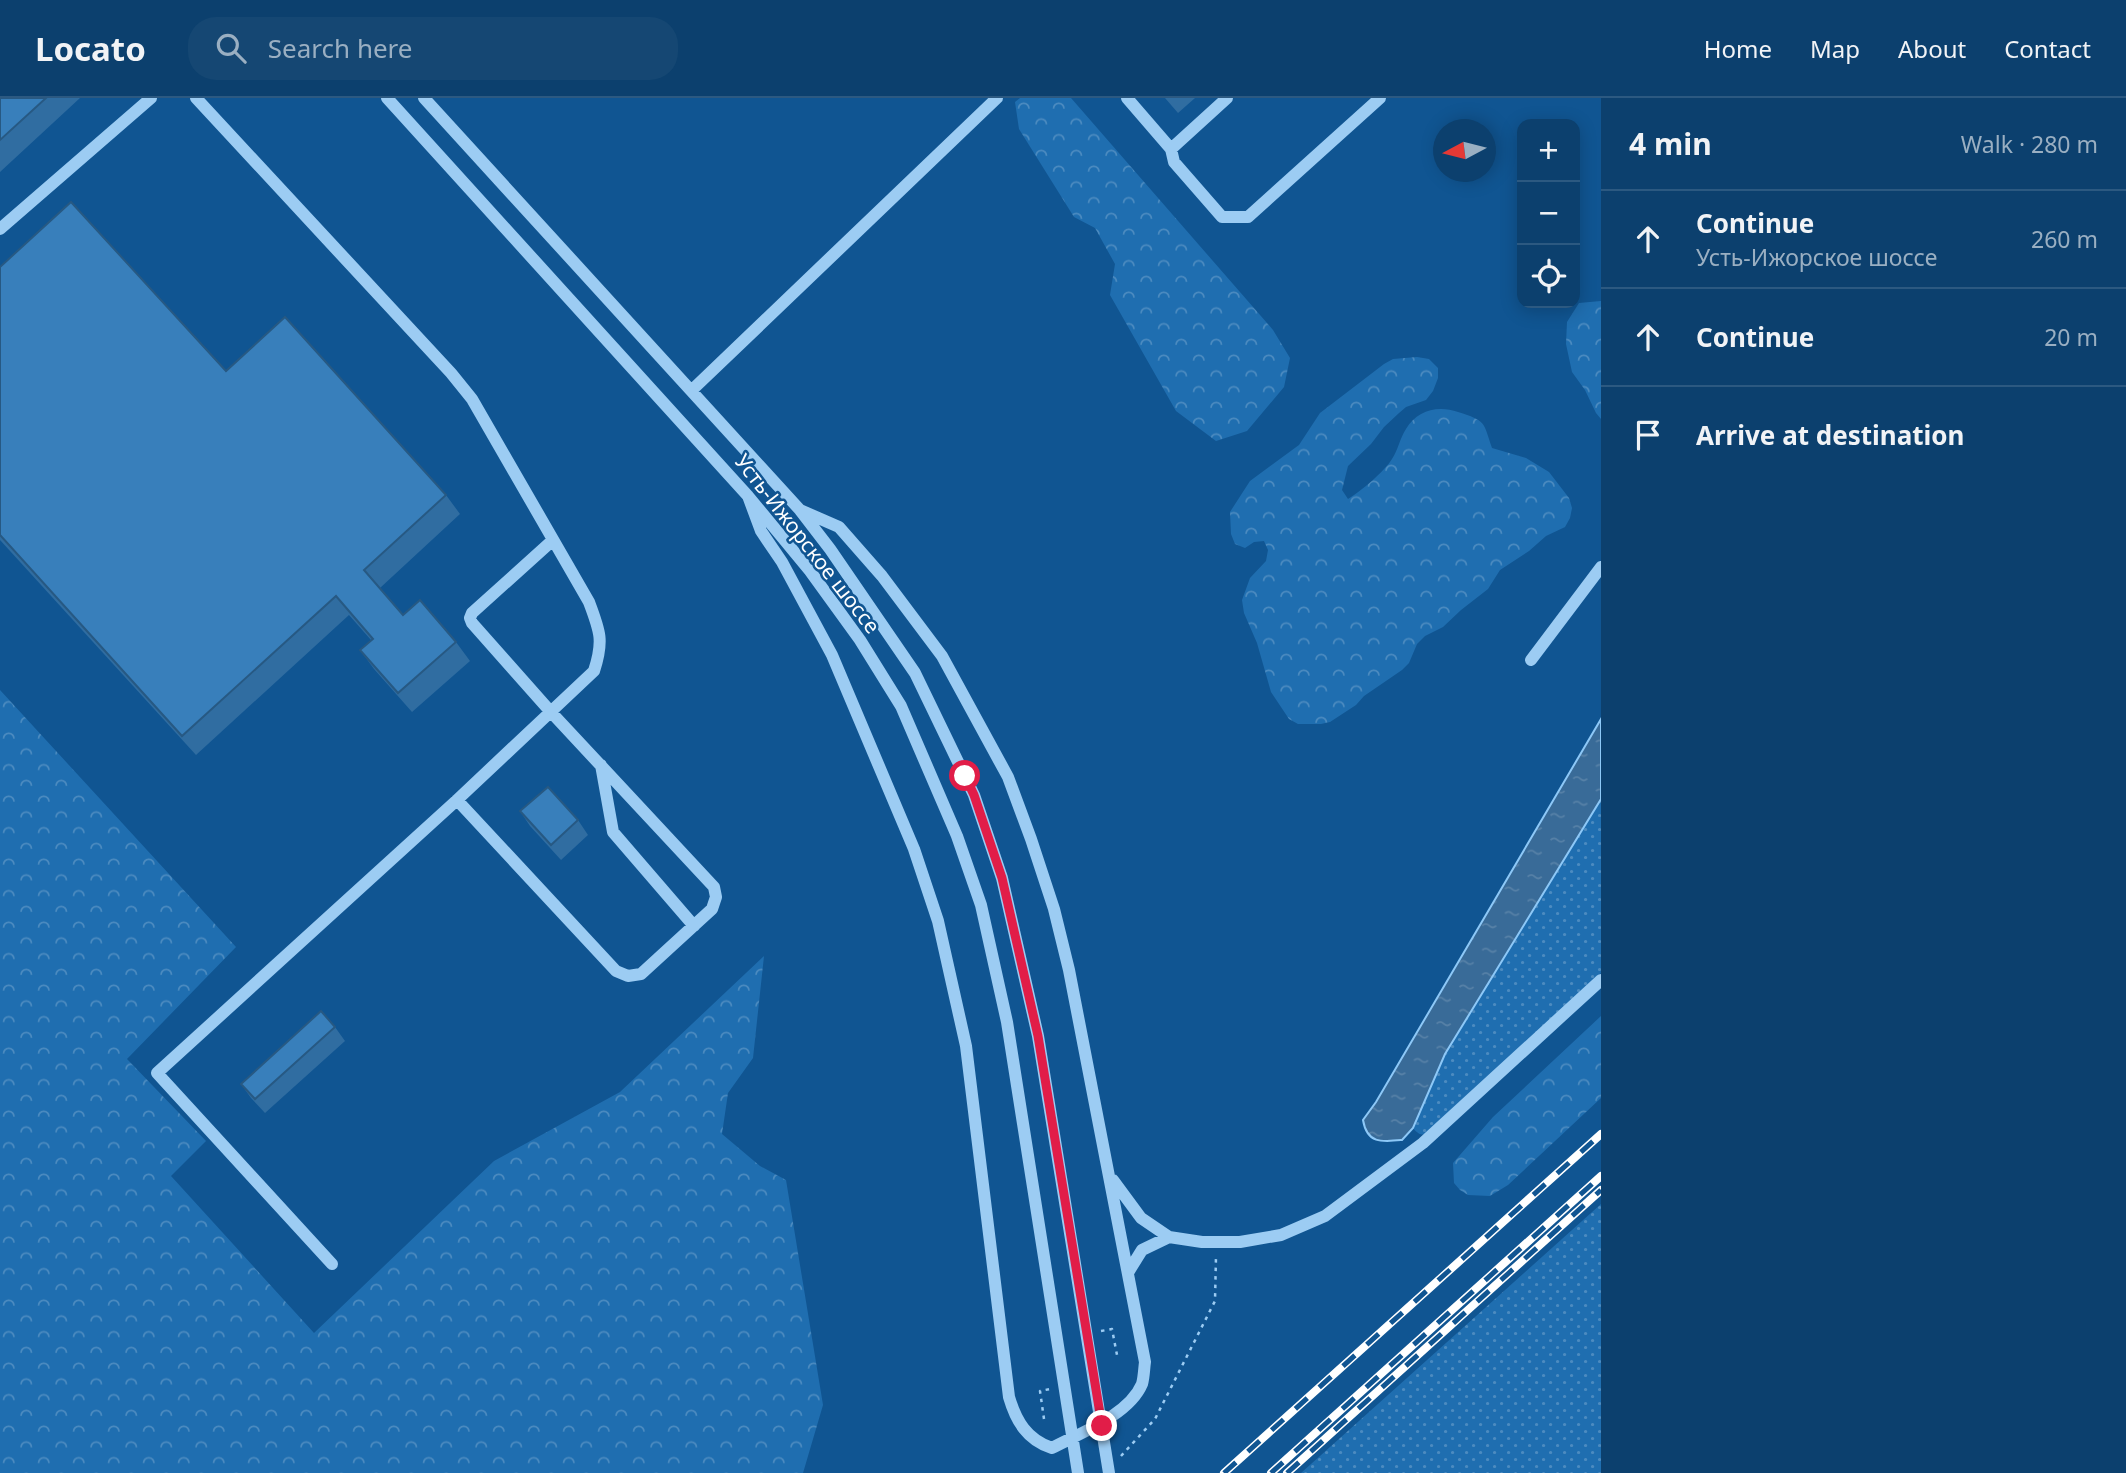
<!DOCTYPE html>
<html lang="en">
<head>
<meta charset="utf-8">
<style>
  body { margin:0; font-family:"Noto Sans",sans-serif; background:#154773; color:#f1f3f6 }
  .controls { position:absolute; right:21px; top:21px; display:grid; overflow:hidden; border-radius:14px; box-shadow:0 4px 18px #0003 }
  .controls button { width:63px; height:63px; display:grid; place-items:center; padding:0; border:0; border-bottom:2px solid #2c5981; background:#0c406e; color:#f1f3f6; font:35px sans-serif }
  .compass { position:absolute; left:1433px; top:21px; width:63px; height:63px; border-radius:50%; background:#0c406e; box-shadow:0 4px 18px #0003; rotate:263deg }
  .stop { position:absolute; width:21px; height:21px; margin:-16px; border:5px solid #e11d48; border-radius:50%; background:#fff }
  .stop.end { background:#e11d48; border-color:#fff; box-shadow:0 2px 7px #0008 }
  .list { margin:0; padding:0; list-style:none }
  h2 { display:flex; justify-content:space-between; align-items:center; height:91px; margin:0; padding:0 28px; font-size:30px }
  h2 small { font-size:23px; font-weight:400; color:#9aafc2 }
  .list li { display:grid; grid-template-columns:46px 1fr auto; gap:21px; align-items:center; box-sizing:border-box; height:98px; padding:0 28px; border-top:2px solid #2c5981 }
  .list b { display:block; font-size:26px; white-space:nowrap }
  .list p { margin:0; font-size:23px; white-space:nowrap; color:#9aafc2 }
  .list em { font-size:23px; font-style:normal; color:#9aafc2 }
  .icon { flex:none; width:38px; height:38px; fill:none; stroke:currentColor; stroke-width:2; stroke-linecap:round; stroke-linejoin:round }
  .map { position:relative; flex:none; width:1601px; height:1375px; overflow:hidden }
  header { display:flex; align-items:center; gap:42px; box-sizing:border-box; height:98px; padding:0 35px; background:#0c406e; border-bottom:2px solid #2c5981 }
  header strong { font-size:33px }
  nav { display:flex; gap:38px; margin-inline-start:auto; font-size:24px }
  .search { width:490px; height:63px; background:#154773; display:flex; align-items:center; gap:18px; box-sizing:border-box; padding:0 24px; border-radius:28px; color:#9aafc2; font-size:26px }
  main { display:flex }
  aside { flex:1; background:#0c406e }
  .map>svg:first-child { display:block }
  .grass { fill:url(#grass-dots) }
  .forest { fill:url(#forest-crowns) }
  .water { fill:url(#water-ripples); stroke:#8dc8f7; stroke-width:2 }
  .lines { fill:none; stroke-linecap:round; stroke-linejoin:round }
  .path { stroke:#9cccf3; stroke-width:2.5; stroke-dasharray:3.5 5; stroke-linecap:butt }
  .minor { stroke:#9cccf3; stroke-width:12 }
  .rail-casing { stroke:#fff; stroke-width:8 }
  .rail { stroke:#105592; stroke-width:5; stroke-dasharray:16; stroke-linecap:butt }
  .wall { fill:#306da1 }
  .building { fill:#387fbb; stroke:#275983; stroke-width:2 }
  .route { stroke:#e11d48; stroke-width:9 }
  .labels { text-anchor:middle; stroke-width:5; stroke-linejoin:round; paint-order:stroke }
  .street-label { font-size:21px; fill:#fff; stroke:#105592 }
</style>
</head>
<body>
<header>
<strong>Locato</strong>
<div class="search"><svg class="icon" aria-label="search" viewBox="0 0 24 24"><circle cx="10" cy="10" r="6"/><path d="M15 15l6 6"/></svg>Search here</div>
<nav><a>Home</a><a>Map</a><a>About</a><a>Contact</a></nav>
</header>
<main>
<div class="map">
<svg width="1601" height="1375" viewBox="0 0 1601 1375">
  <defs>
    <pattern id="grass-dots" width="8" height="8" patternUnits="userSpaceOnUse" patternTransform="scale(1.75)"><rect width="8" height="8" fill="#1f6eb0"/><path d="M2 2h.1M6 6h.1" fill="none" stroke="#4c8bc0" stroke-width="1.8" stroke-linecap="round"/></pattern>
    <pattern id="forest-crowns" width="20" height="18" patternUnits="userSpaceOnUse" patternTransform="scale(1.75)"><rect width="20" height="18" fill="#1f6eb0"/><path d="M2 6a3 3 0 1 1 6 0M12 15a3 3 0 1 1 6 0" fill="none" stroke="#4c8bc0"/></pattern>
    <pattern id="water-ripples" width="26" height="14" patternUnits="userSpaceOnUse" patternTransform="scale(1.75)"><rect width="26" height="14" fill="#396b98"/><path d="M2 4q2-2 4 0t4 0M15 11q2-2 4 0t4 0" fill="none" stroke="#5781a7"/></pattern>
  </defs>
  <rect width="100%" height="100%" fill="#105592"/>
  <!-- grass -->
  <path class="grass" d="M1601,701v174l-163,157c-12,4 -16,9 -25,-2l32,-74z
    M1601,1106v269h-300z"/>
  <!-- forest -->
  <path class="forest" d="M1020,0h51l202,232 17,28 -6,29 -37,44 -31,10 -40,-30 -66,-116 5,-31 -20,-36 -21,-11 -55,-88 -4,-27z
    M1601,203v118l-5,-6 -11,-23 -13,-18 -6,-28 1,-22 12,-19z
    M1417,259l12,2 9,9v10l-5,13 -7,9 -20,7 -7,6 -15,14 -13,17 -23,22 -6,24 6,9c12,-7 37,-28 44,-40 6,-9 8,-21 14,-30 11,-19 32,-24 52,-17 28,9 25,9 34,36l34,10 23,14 20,26 3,10 -2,10 -5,9 -19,9 -17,15 -29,19 -12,19 -27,21 -18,17 -18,9 -8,8 -8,19 -7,7 -38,26 -8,9 -26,17 -9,2h-23l-9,-5 -18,-27 -14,-49 -13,-30 -2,-13 8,-22 16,-17 2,-11 -4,-9 -10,1 -9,6 -10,-4 -4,-10 -1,-22 20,-31 49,-36 21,-32 64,-49 9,-5z
    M0,592l236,257 -109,112 79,82 -35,35 143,157 180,-172 126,-69 144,-136 -11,102 -25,35 -6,41 38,32 26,14 37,225 -20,68h-803z
    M1601,918v82l-93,87 -18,11 -22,-1 -8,-5 -6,-7 -1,-20 40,-46z"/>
  <!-- water -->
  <path class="water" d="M1601,621v80l-156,255 -32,74 -11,12c-20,2 -35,4 -39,-20l13,-18z"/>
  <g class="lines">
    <!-- path -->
    <path class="path" d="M1101,1233l11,-2 5,26
      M1044,1321l-4,-28 10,-2
      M1121,1358l34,-37 60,-118 1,-45"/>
    <!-- minor -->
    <path class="minor" d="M196,0l255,275 21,26 117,203c11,29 15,39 5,69l-137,129 -300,273 175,191
      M387,0l361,398 62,75 50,69 41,66 56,130 24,69 26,117 71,451
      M424,0l376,412 30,39 85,124 59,122 28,83 36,158 71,437
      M1127,0l44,51
      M1227,0l-56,51 3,13 48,55h26l132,-119
      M0,131l151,-131
      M692,292l305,-292
      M748,398l13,35 21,31 50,93 82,194 24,72 28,125 43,351c7,24 18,43 43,51 28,-15 77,-33 90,-64 2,-7 2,-15 3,-22l-76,-392 -15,-61 -23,-70 -23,-62 -66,-121 -60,-80 -43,-49 -39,-17
      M1531,562l70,-93
      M601,667l12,67 81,94
      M457,702l159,171 12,5 13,-2 71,-65 4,-12 -2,-10 -164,-176 -78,-88 -2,-5 2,-5 81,-73
      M1113,1082l28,38 28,19 33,5h38l41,-7 44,-19 98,-73 178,-163
      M1129,1173l13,-21 27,-13"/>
    <!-- rail casing -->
    <g class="rail-casing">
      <path id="rail" d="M1224,1375l377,-339
        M1271,1375l330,-297
        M1287,1375l314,-283"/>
    </g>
    <!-- rail -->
    <use href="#rail" class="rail"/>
  </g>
  <!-- wall -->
  <path class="wall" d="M0,0h80l-80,74z
    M1165,0h30l-17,15z
    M0,169l226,104 220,124 14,19 -80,74 23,27 53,27 14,19 -58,51 -38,-43 -14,-19 11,-10 -22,-25 -153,140 -196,-215z
    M520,713l58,9 10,15 -27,25 -31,-34z
    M335,929l10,14 -80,72 -14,-15 -10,-14z"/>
  <!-- building -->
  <path class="building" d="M0,0h46l-46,42z
    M71,104l155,169 59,-54 161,178 -82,75 39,45 17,-15 36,42 -58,51 -38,-43 13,-11 -37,-43 -154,140 -182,-201v-268z
    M548,689l30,33 -27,25 -31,-34z
    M321,913l14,16 -80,72 -14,-15z"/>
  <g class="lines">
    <!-- route -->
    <path class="route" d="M965,678l9,19 28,83 36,158 64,390"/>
  </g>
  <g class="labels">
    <!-- street labels -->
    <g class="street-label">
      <text transform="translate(807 446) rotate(52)" y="7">Усть-Ижорское шоссе</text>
    </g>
  </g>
</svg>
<div class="controls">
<button>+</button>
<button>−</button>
<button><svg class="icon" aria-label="locate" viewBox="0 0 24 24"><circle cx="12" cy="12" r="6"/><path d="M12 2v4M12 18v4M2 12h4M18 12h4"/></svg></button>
</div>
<svg class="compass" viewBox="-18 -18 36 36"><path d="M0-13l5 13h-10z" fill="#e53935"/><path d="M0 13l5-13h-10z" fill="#9aafc2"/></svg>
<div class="stop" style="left:965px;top:678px"></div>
<div class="stop end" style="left:1102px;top:1328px"></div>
</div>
<aside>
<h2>4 min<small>Walk · 280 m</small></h2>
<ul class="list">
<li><svg class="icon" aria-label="ahead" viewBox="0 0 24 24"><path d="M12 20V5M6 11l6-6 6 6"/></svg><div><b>Continue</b><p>Усть-Ижорское шоссе</p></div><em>260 m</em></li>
<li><svg class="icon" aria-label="ahead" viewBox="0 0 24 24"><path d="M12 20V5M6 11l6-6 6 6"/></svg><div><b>Continue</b></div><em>20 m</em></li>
<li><svg class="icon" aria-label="arrive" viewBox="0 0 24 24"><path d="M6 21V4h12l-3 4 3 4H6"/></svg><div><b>Arrive at destination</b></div></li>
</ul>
</aside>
</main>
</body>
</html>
